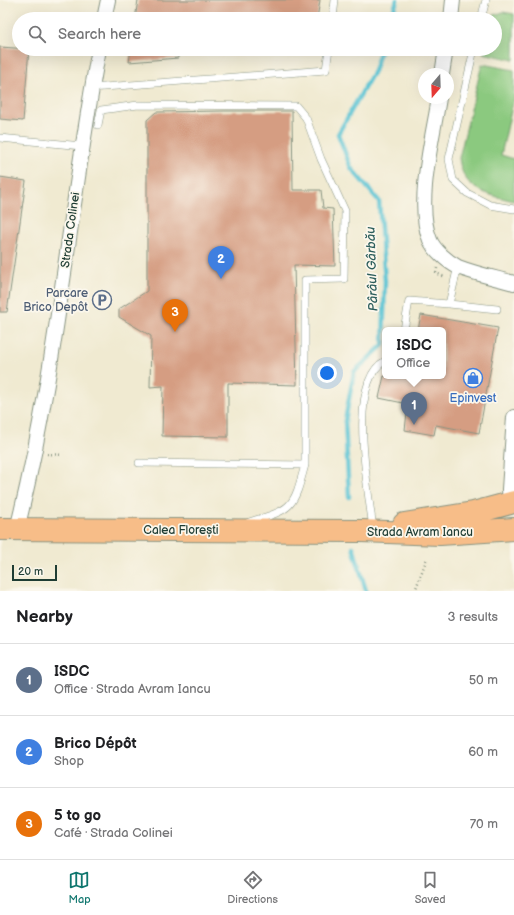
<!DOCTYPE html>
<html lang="en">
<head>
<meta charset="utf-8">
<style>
  body { margin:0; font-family:"Balsamiq Sans",sans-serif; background:#f6f6f6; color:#202124 }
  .compass { position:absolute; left:418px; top:68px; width:36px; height:36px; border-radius:50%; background:#fff; box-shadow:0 4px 16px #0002; rotate:199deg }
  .scale { position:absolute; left:12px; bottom:10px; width:45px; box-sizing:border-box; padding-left:4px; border:2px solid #1f3d34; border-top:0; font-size:11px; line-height:14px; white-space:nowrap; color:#1f3d34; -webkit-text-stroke:3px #fbf7ec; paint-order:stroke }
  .you { position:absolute; left:327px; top:373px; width:14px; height:14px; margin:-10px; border:3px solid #fff; border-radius:50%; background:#1a73e8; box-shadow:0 0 0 6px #1a73e833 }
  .badge { display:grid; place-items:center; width:26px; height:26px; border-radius:50%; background:#0f766e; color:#fff; font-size:13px; font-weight:700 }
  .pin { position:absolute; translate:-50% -33px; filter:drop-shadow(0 1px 2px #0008) }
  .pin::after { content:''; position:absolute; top:21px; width:14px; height:12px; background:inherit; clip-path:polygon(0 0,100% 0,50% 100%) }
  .popup { position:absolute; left:382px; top:327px; width:64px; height:52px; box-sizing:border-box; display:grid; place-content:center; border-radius:6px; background:#fff; filter:drop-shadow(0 1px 3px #0005); font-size:13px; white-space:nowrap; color:#757577 }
  .popup b { font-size:15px; color:#202124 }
  .popup::after { content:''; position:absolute; left:50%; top:100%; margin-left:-8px; border:8px solid transparent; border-top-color:#fff }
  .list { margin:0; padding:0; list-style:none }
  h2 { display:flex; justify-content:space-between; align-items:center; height:52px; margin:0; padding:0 16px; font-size:17px }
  h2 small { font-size:13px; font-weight:400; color:#757577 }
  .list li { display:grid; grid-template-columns:26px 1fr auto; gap:12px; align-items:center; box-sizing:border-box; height:72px; padding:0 16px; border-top:1px solid #e0e0e0 }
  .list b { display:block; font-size:15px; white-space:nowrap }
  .list p { margin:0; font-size:13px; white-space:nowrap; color:#757577 }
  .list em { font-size:13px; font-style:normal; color:#757577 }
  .icon { flex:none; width:22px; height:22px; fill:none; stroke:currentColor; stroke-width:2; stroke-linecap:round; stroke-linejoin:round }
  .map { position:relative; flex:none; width:514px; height:591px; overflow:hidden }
  .search { position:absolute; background:#fff; box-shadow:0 4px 16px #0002; left:12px; right:12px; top:12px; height:44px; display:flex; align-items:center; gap:10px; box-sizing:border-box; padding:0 14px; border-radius:22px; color:#757577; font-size:15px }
  .sheet { height:268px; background:#fff }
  nav { display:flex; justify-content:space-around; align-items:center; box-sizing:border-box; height:56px; border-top:1px solid #e0e0e0; background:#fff; font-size:11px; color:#757577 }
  nav a { display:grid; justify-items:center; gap:2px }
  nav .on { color:#0f766e }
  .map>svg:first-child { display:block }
  .green { fill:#8bc97f; stroke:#55835a }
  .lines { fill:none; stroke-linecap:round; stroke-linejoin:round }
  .stream { stroke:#58c3d3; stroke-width:4.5 }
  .building { fill:#d59d82 }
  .lane-casing { stroke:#889482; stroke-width:8 }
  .street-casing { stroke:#889482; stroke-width:16 }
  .primary-casing { stroke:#889482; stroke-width:24 }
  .path { stroke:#889482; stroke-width:2.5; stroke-dasharray:1 3; stroke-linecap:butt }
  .lane { stroke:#fff; stroke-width:7 }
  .street { stroke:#fff; stroke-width:14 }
  .primary { stroke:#f7bd88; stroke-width:22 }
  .labels { text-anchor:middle; stroke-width:3.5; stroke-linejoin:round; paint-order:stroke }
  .street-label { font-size:12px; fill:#1f3d34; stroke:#fbf7ec }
  .service-label { font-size:12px; fill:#4e5e75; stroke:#fbf7ec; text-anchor:end }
  .shop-label { font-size:12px; fill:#366cbe; stroke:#fbf7ec }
  .water-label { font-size:13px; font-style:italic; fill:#2d5e5c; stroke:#fbf7ec }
</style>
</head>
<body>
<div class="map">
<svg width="514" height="591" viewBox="0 0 514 591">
  <rect width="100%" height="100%" fill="#fbf7ec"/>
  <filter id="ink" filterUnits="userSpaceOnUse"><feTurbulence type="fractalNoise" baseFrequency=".025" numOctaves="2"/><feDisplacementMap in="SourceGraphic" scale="8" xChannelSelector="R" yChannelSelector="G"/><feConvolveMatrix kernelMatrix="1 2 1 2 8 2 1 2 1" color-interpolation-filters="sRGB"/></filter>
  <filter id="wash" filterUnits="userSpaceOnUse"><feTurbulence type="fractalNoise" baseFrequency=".012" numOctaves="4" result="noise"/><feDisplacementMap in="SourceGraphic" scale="16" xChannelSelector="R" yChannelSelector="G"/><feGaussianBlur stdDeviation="0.9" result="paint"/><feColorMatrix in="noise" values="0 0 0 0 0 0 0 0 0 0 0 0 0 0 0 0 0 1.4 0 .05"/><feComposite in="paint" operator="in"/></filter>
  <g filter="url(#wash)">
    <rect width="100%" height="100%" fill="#f0ead1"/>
    <!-- green -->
    <path class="green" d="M503,12l11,2v46l-31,-7 1,-4h11v-30h-3l2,-4z
      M482,64l32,6v28l-13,57 13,4v42c-28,-7 -51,-10 -55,-43z"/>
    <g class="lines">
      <!-- stream -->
      <path class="stream" d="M391,19l6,-19
        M349,497l-4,-76 9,-49 29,-27 2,-64 -6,-80 -28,-33 -13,-34 36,-63 7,-22
        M353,547l13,44"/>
    </g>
    <g id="blocks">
      <!-- building -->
      <path class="building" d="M138,0h182l-3,19h-182z
        M0,47l29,2 -6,72 -23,-2z
        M131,49h47v9l-49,4z
        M225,111h67l1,79h28l2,18 10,1 2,57 -41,-1 3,120 -69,-2v54l-66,-1 1,-50 -13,1 1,-51 -32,-19v-8l28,-18v-171l9,-8z
        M0,177l26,4 -19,131h-7z
        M421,315l77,13 -19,105 -43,-8 -2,10 -29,-5 3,-26 -29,-6 5,-22h59v-46h-25z"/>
    </g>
  </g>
  <g filter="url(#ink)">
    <use href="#blocks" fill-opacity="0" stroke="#889482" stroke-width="1"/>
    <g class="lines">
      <!-- lane casing -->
      <g class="lane-casing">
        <path id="lane" d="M333,19l2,-19
          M481,19l5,-19
          M474,49l-25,110 4,21 14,13 23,12 24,4
          M91,88l235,-18 3,-21
          M98,125l3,-15 37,-5 158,1 10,12 15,41 24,52 -1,68 -39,1v185
          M0,138l82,8
          M449,304l48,5
          M404,330l5,-29 40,3 9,-38
          M139,463l166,2c-12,44 -12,44 -56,57
          M373,529c-4,-37 -27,-148 12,-168"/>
      </g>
      <!-- street casing -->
      <g class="street-casing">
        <path id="street" d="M104,19l4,-19
          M451,19l2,-19
          M442,74l4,-25
          M439,98c-6,39 -24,106 -9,142 4,10 18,22 28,27 18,7 38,11 56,16
          M510,504l-1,-15 5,-72
          M17,529c40,-158 52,-321 82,-480"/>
      </g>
      <!-- primary casing -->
      <g class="primary-casing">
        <path id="primary" d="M404,524l69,-11 41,-11
          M0,529l361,2 79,3 74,-5"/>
      </g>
      <!-- path -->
      <path class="path" d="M437,268l-1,5 9,4
        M47,454l16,1
        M415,591l12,-33"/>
      <!-- lane -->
      <use href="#lane" class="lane"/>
      <!-- street -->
      <use href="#street" class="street"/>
      <!-- primary -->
      <use href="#primary" class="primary"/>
    </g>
  </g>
  <!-- icons -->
  <defs>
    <g id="parking-ring" transform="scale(1)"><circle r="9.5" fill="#fbf7ec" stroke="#5c6f8a" stroke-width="1.5"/><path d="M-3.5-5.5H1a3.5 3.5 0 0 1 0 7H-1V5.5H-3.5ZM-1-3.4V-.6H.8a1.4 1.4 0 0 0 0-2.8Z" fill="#5c6f8a"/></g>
    <g id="shop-ring" transform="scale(1)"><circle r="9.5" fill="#fbf7ec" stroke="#3f7fe0" stroke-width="1.5"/><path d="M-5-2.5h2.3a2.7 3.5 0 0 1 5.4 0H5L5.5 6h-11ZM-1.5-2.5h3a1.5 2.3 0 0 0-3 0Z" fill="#3f7fe0"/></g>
  </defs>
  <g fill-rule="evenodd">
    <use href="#parking-ring" x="102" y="300"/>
    <use href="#shop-ring" x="473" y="378"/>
  </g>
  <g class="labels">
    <!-- street labels -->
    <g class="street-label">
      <text transform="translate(70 230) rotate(-82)" y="4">Strada Colinei</text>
      <text x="181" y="534">Calea Florești</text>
      <text x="420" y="536">Strada Avram Iancu</text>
    </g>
    <!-- service labels -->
    <g class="service-label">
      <text x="88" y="297">Parcare<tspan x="88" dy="14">Brico Depôt</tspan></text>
    </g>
    <!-- shop labels -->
    <g class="shop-label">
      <text x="473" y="402">Epinvest</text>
    </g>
    <!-- water labels -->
    <g class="water-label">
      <text transform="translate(371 269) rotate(-92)" y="5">Pârâul Gârbău</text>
    </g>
  </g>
</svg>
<svg class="compass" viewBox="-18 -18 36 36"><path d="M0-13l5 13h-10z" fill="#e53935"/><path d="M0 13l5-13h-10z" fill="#757577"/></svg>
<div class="scale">20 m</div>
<div class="you"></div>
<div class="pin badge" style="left:414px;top:425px;background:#5c6f8a">1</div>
<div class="popup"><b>ISDC</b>Office</div>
<div class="pin badge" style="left:221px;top:279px;background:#3f7fe0">2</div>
<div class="pin badge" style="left:175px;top:332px;background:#e8710a">3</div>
<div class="search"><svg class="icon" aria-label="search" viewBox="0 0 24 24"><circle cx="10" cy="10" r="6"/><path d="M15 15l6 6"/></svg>Search here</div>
</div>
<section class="sheet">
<h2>Nearby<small>3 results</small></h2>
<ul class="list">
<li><span class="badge" style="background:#5c6f8a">1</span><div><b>ISDC</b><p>Office · Strada Avram Iancu</p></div><em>50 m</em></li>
<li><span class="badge" style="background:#3f7fe0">2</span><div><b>Brico Dépôt</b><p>Shop</p></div><em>60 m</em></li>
<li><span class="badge" style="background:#e8710a">3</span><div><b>5 to go</b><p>Café · Strada Colinei</p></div><em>70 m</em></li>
</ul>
</section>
<nav>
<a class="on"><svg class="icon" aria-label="map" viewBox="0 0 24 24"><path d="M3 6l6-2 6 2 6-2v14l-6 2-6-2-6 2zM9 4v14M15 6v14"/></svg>Map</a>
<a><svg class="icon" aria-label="directions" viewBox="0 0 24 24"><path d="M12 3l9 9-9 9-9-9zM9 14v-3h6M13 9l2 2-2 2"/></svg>Directions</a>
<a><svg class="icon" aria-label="saved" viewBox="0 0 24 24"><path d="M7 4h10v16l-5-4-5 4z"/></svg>Saved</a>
</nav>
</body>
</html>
